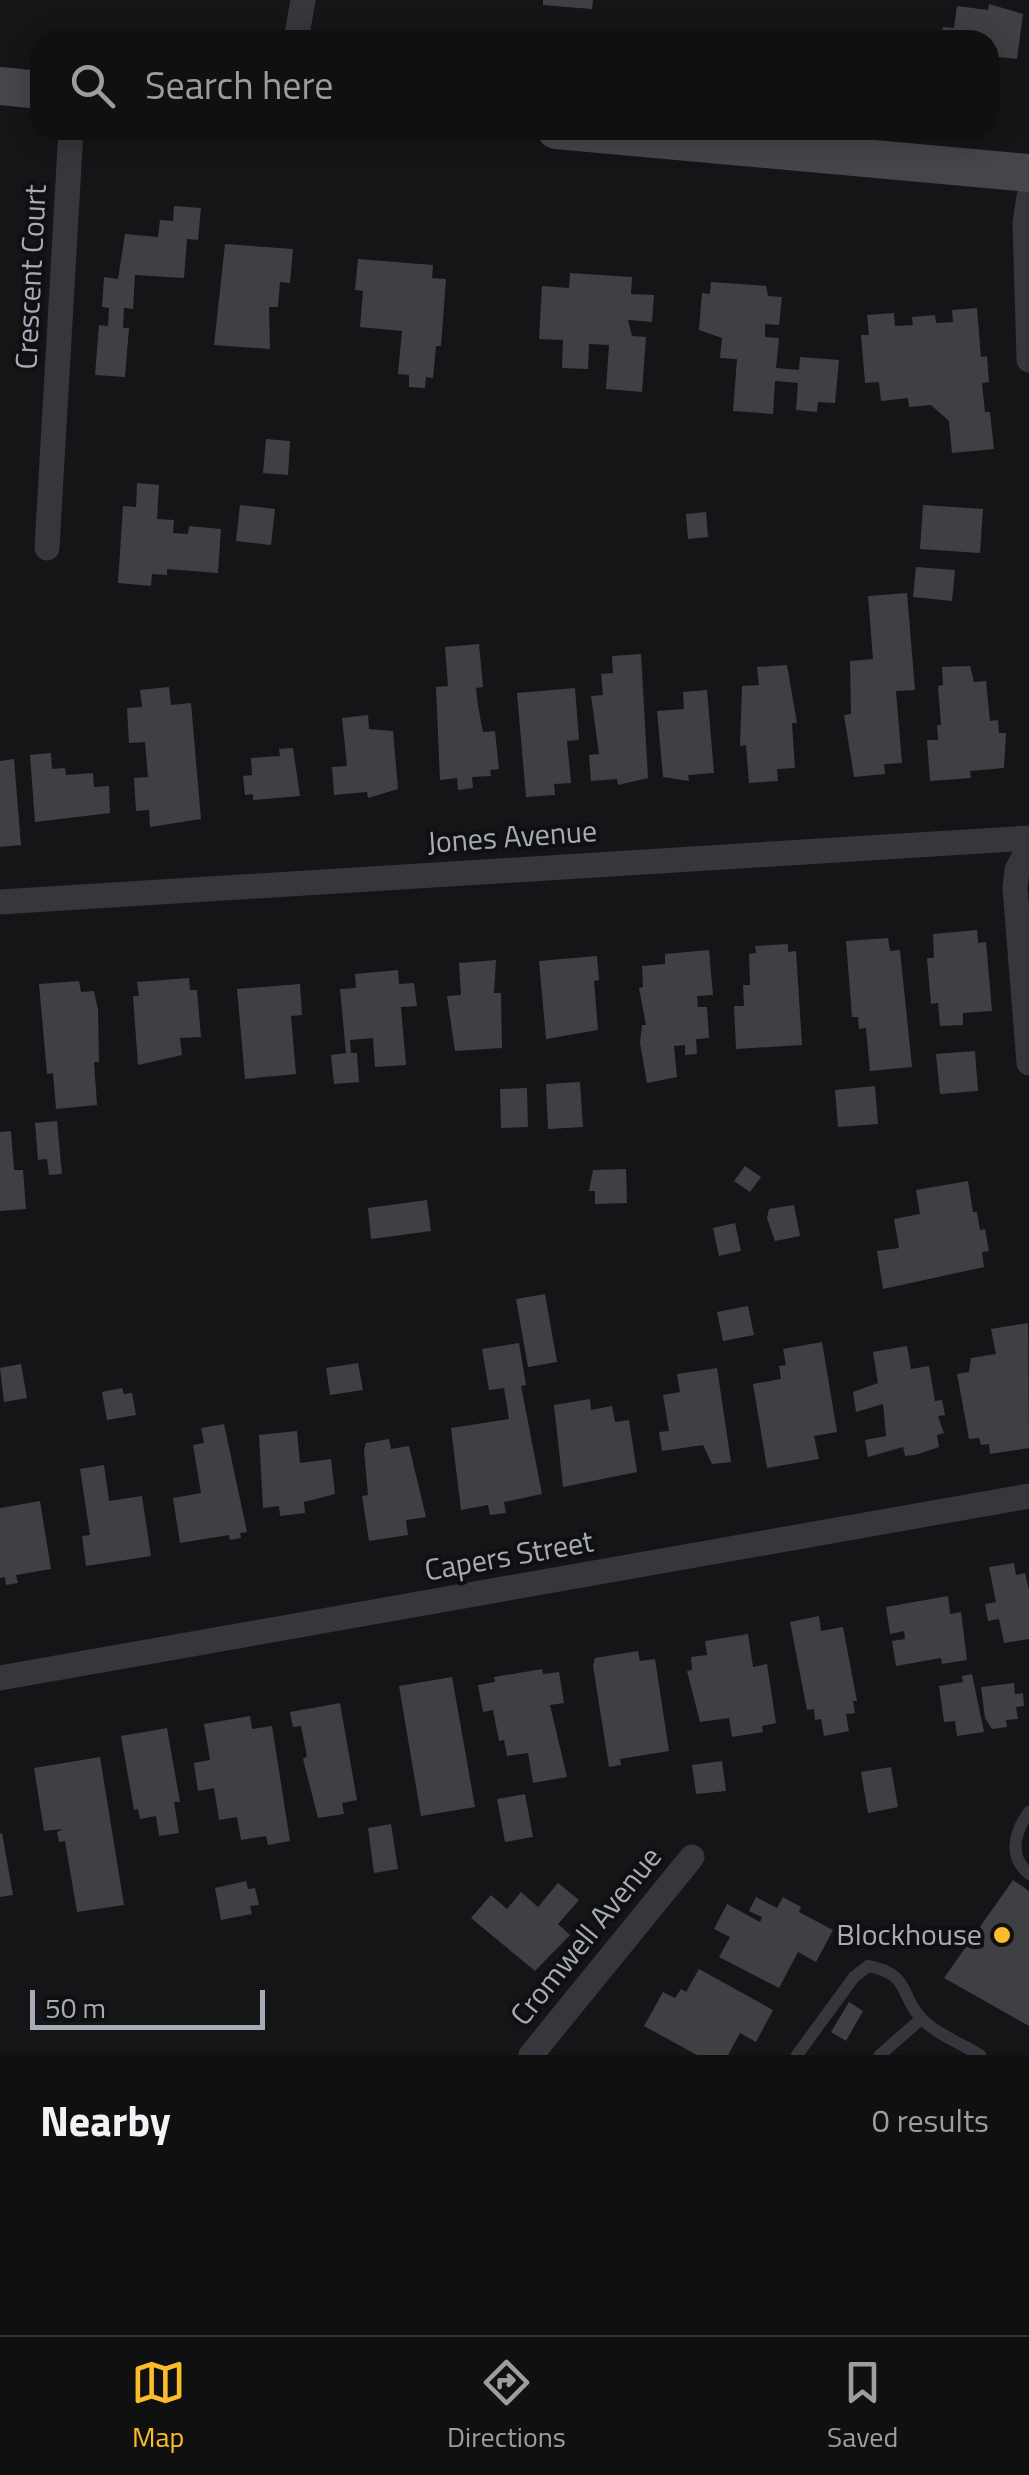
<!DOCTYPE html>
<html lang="en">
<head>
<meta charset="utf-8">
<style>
  body { margin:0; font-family:"Titillium Web",sans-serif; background:#19191a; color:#f1f3f6 }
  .scale { position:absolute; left:30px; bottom:25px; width:235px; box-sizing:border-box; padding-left:10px; border:5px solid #a6abb8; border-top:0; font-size:28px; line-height:35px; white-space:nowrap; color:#a6abb8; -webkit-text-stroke:8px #101012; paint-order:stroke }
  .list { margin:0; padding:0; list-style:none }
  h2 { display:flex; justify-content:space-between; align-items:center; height:130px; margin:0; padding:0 40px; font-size:42px }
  h2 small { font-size:32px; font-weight:400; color:#9c9d9f }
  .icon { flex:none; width:55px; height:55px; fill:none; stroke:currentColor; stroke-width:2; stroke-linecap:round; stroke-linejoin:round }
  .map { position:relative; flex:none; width:1029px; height:2055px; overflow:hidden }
  .search { position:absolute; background:#101011; box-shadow:0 5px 25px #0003; left:30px; right:30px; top:30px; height:110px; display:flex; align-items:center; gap:25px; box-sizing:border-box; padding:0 35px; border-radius:30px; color:#9c9d9f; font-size:38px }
  .sheet { height:280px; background:#101011 }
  nav { display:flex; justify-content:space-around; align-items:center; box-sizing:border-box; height:140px; border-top:2px solid #303031; background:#101011; font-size:28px; color:#9c9d9f }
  nav a { display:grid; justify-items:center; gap:5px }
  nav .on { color:#fbbc2a }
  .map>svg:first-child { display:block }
  .building { fill:#3f4044 }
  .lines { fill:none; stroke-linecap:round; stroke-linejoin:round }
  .lane { stroke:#36373c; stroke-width:12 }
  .street { stroke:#36373c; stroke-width:25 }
  .secondary { stroke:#44464c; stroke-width:38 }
  .poi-dot { fill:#fbbc2a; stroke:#101012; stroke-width:4 }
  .labels { text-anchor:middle; stroke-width:8; stroke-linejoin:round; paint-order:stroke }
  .street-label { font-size:30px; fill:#a6abb8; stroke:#101012 }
  .poi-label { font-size:30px; fill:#a6abb8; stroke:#101012; text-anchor:end }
</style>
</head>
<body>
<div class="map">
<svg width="1029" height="2055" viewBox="0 0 1029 2055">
  <rect width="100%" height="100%" fill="#151517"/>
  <!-- building -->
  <path class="building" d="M543,0h50l-1,9 -49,-4z
    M989,4l34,10 -6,45 -28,-3v-16h-48l2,-13 11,1 3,-22 31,4z
    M174,206l27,2 -3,32 -11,-1 -3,39 -49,-3 -2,34 -9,-1 -1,20h6l-4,49 -30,-2 4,-50 9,1 1,-18 -7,-1 2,-30 14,2 7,-45 33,3 2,-17 13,1z
    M225,244l68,5 -3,34 -10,-1 -2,25h-9l1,42 -56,-4z
    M358,259l75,6 -1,13 14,1 -5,67h-5l-3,32 -7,-1 -1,11 -16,-1v-12l-11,-1 4,-43 -42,-4 3,-36 -8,-1z
    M570,273l62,4 -1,17 23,1 -2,27 -24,-2 4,16 14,1 -4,55 -36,-3 3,-44 -20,-1 -1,25 -26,-1 1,-28 -24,-1 3,-53 27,2z
    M711,282l55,4 2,10 14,1 -3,28 -14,-1v13l14,1 -3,30 23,2 1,-13 39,3 -4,43 -17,-1 -1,10 -21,-2 2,-27 -23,-2 -2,33 -40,-3 4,-52 -17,-1 2,-20 -23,-8 3,-37 8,1z
    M977,308l4,49 6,-1 2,26 -7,1 3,29h5l4,37 -42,4 -3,-32 -18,-16 -22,2 -1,-9 -27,3 -2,-19 -14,1 -4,-48h8l-2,-20 27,-2 1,13 18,-1 -1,-8 23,-2 1,8 17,-1 -1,-12z
    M266,439l24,2 -2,34 -25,-2z
    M137,483l22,2 -2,34 17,1 -1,13 15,1 1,-8 32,3 -3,44 -51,-4v6l-15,-1 -1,12 -33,-3 5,-77 13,1z
    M240,505l35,4 -4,36 -35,-4z
    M923,505l60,4 -3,44 -60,-4z
    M706,512l2,25 -20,2 -2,-25z
    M916,567l39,3 -3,31 -39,-4z
    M907,593l8,97 -19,1 6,72 -18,1 1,10 -31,3 -10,-62 7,-1 -1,-53 23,-2 -5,-63z
    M479,644l4,43 -7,1 2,18 5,26 12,-1 4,38 -9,1 1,6 -19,1 1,11 -15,2 -1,-12 -17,2 -4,-93 12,-1 -3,-39z
    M641,654l7,124 -30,7 -1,-6 -26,2 -2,-26 10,-1 -8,-58 12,-1 -2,-21 12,-1 -1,-17z
    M787,665l10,58h-5l3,45 -18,1 1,12 -29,2 -3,-38 -6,1 2,-60 17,-1 -2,-18z
    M970,666l4,16 12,-1 4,40 8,-1 1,13h7l-2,35 -34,3 1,7 -41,3 -3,-41h11l-1,-15h4l-3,-39 5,-1 -1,-18z
    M169,687l2,18 20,-2 10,116 -51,8 -1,-17 -13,1 -2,-33 14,-1 -3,-35 -16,1 -2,-35 15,-1 -2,-17z
    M575,688l4,52 -12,1 4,42 -17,1 1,11 -29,2 -9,-104z
    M707,690l7,83 -26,2 1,6 -26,-4 -6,-66 27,-2 -1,-17z
    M368,715l1,14 24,2 5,58 -30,9 -1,-6 -33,3 -2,-28 15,-1 -5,-48z
    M293,748l7,48 -47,4v-6l-8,1 -2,-19 9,-1 -1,-17 29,-2 -1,-7z
    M51,753l1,16 13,-1 1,7 27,-2 1,14 15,-1 1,27 -75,9 -5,-67z
    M14,759l7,86 -21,2v-86z
    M977,930l1,13 8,-1 6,69 -29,2v12l-23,1 -2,-23 -7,1 -4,-46h7l-1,-24z
    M888,938l2,13 10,-1 12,117 -42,4 -4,-43 -7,1 -1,-12h-6l-6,-76z
    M788,944v8l8,-1 6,94 -66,4 -2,-43h10l-1,-21h7l-1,-31 7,-1 -1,-7z
    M709,950l4,45 -16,1 1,11h9l2,31 -13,1 1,15 -12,1v-10l-11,1 3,31 -30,6 -7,-40 2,-18h4l-7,-37 4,-1 -1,-21 23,-2v-10z
    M597,956l2,24 -5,1 4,49 -52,9 -7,-78z
    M496,960l-2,33h7l1,55 -47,3 -8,-55 14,-1 -2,-32z
    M398,970l1,14 15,-1 3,23 -16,1 5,58 -31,2 -2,-29 -23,2 1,13h6l2,29 -25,2 -3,-29 15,-2 -6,-64 16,-1 -1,-14z
    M189,978l1,12h7l4,47 -21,1 2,17 -44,10 -5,-69h6l-2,-14z
    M79,981l2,11 13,-1 4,19 1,52h-5l3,43 -41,4 -3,-36 -6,1 -8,-90z
    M300,984l2,31 -11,1 5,58 -51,5 -8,-90z
    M975,1051l3,40 -38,3 -4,-40z
    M580,1082l3,45 -35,2 -2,-45z
    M875,1086l3,38 -40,3 -3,-37z
    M527,1088l1,39 -27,1 -1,-39z
    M57,1121l5,53 -13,1 -2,-16 -9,1 -3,-37z
    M11,1131l3,39h9l3,39 -26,2v-79z
    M745,1166l16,11 -11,15 -16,-11z
    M626,1169l1,34 -32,1v-13h-6l4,-21z
    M968,1181l5,31h4l3,18 5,-1 4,22 -7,1 2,15 -101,22 -6,-38 22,-3 -5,-29 26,-5 -4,-24z
    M427,1200l4,31 -60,8 -3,-31z
    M794,1205l6,31 -25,5 -8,-23 2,-9z
    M735,1223l6,28 -22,5 -6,-28z
    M545,1294l12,68 -29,5 -12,-68z
    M748,1306l6,29 -31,6 -6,-29z
    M1028,1323l1,125 -39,6 -1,-10 -8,1 -2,-7 -10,1 -12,-65 12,-2 2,-14 25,-4 -5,-25z
    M822,1342l15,90 -23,4 5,23 -52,9 -14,-84 28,-5 -2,-13 7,-1 -3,-16z
    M519,1343l7,42 -5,1 21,108 -38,8 2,11 -16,2 -2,-10 -27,5 -10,-82 58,-9 -5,-31 -15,2 -7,-41z
    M907,1346l4,23 18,-3 6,35 7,-1 3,15 -7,1 6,17 -7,2 2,12 -24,8 -10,1 -2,-9 -35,10 -3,-17 21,-4 -3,-32 -27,8 -3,-20 25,-9 -5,-31z
    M358,1363l5,27 -33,5 -4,-27z
    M21,1364l6,34 -23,4 -4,-34z
    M717,1368l14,94 -19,2 -9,-19 -41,6 -3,-19 10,-1 -6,-36 17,-3 -3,-18z
    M122,1388l2,6 8,-1 4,22 -29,5 -5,-28z
    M590,1399l1,11 21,-4 3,16 14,-2 8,52 -74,15 -9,-82z
    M224,1424l23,108 -7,1 1,5 -11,2 -1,-5 -49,8 -7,-45 28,-5 -8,-48 11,-2 -3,-15z
    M297,1431l3,32 31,-4 4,35 -31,8 1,11 -25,3 -1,-10 -16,2 -4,-73z
    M389,1439l2,10 18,-3 17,71 -20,3 2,15 -39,6 -7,-45 6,-1 -4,-45 2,-7z
    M104,1465l5,36 33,-5 9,60 -65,10 -4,-30 8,-1 -10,-66z
    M40,1501l11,68 -35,6 2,8 -12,2 -1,-8 -5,1v-70z
    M1014,1563l2,12 9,-2 4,17v49l-25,4 -5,-24 -11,2 -3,-17 11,-2 -7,-35z
    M948,1596l2,18 11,-2 6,48 -25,4 -1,-6 -45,8 -4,-25 13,-2 -1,-8 -14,3 -4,-27z
    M819,1616l2,15 22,-4 14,74h-4l2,12 -9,1 3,17 -25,5 -3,-17 -6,1 -1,-11 -7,1 -17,-88z
    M748,1634l5,33 14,-3 9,59 -14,3 1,6 -31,5 -3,-19 -29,4 -13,-51 5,-1 -1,-13 16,-2 -2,-14z
    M638,1651l2,10 15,-2 14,92 -49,8 1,6 -12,2 -16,-101 2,-8z
    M542,1669l1,5 16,-2 5,31 -14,2 17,72 -34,6 -5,-30 -21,3 -3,-16 -5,1 -6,-31 -10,2 -5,-27 17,-3 -1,-5z
    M972,1674l12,58 -27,4 -2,-15 -11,1 -5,-36 24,-4 -1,-6z
    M452,1677l23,130 -54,9 -22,-130z
    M1014,1683l1,11 8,-1 1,13 -8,1 2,12 -12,1 1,7 -15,2 -7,-11 -4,-31z
    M340,1703l17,97 -15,3 2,11 -26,4 -15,-59 4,-3 -6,-30 -8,1 -3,-15z
    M250,1716l2,13 20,-3 18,115 -22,4 -2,-9 -25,4 -4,-23 -18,3 -5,-32 -16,3 -4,-28 16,-3 -6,-36z
    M167,1728l13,74h-6l5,31 -20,3 -3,-20 -16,3 -2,-10 -4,1 -13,-74z
    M100,1757l24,148 -47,7 -12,-71 -6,1 -2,-10 6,-3 -19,2 -10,-63z
    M722,1761l4,30 -30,3 -4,-29z
    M891,1767l7,40 -30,6 -7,-41z
    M525,1794l8,43 -28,5 -8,-43z
    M391,1824l7,45 -24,4 -6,-45z
    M2,1833l11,62 -13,2v-63z
    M1013,1880l16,11v135l-85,-48z
    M246,1881l2,8 7,-1 4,17 -9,1 2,8 -31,6 -6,-32z
    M558,1883l21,17 -21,24 12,11 -35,36 -64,-53 20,-23 16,14 14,-17 17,15z
    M756,1897l21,11 6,-11 18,10 -2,5 34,18 -17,32 -18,-10 -19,36 -60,-31 11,-20 -16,-8 13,-25 33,18 2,-5 -13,-6z
    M699,1969l74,41 -17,32 -16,-9 -12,22h-31l-53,-29 19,-34 12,6 6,-9 5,3z
    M849,2002l14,9 -17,30 -15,-9z"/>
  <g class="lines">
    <!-- lane -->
    <path class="lane" d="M1029,1812c-15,21 -21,44 0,62
      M797,2055l57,-78 14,-11c44,8 31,31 55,54 15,15 39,24 57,35
      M880,2055l41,-36"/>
    <!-- street -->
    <path class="street" d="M296,40l7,-40
      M1029,197l-4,26 4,137
      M47,548l24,-418
      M1029,847l-12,23 -2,18 14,175
      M0,902l1029,-64
      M0,1678l1029,-182
      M531,2055l161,-198"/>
    <!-- secondary -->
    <path class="secondary" d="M0,86l40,4
      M556,130l473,43"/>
  </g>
  <!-- markers -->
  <circle class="poi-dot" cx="1002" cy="1935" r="10"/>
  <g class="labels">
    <!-- street labels -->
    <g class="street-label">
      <text transform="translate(31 277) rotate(-87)" y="10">Crescent Court</text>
      <text transform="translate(512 837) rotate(-4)" y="10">Jones Avenue</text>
      <text transform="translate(509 1556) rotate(-10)" y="10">Capers Street</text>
      <text transform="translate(586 1936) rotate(-51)" y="10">Cromwell Avenue</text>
    </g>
    <!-- poi labels -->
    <g class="poi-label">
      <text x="982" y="1945">Blockhouse</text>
    </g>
  </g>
</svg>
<div class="scale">50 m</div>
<div class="search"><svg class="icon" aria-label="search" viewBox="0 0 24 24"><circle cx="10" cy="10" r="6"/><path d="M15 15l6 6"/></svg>Search here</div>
</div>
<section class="sheet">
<h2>Nearby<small>0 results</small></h2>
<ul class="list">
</ul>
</section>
<nav>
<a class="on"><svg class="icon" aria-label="map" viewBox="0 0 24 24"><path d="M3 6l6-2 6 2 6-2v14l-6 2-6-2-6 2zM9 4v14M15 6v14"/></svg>Map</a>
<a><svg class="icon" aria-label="directions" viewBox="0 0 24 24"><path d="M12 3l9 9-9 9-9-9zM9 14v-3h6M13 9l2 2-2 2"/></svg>Directions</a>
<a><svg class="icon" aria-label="saved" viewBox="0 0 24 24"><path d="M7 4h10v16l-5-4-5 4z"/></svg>Saved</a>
</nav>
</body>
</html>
